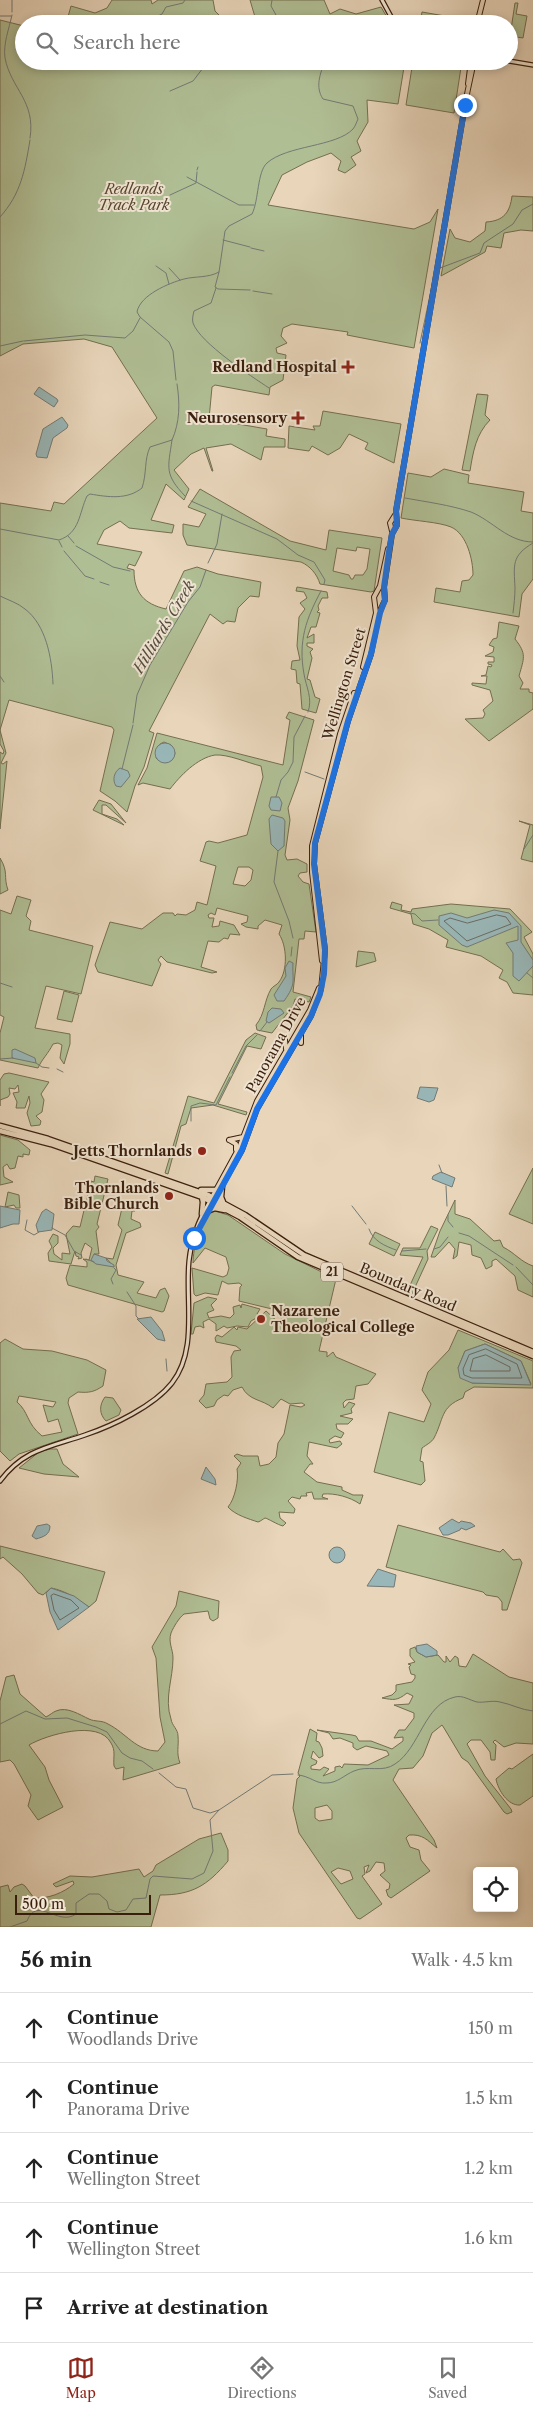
<!DOCTYPE html>
<html lang="en">
<head>
<meta charset="utf-8">
<style>
  body { margin:0; font-family:"Libre Caslon Text",serif; background:#f6f6f6; color:#222 }
  .controls { position:absolute; right:15px; bottom:15px; display:grid; overflow:hidden; border-radius:5px; box-shadow:0 2px 8px #0003 }
  .controls button { width:45px; height:45px; display:grid; place-items:center; padding:0; border:0; border-bottom:1px solid #e0e0e0; background:#fff; color:#222; font:25px sans-serif }
  .scale { position:absolute; left:15px; bottom:12px; width:136px; box-sizing:border-box; padding-left:5px; border:2px solid #3a1f0d; border-top:0; font-size:14px; line-height:18px; white-space:nowrap; color:#3a1f0d; -webkit-text-stroke:4px #f0e4d2; paint-order:stroke }
  .stop { position:absolute; width:15px; height:15px; margin:-11px; border:4px solid #1a73e8; border-radius:50%; background:#fff }
  .stop.end { background:#1a73e8; border-color:#fff; box-shadow:0 1px 5px #0008 }
  .list { margin:0; padding:0; list-style:none }
  h2 { display:flex; justify-content:space-between; align-items:center; height:65px; margin:0; padding:0 20px; font-size:21px }
  h2 small { font-size:16px; font-weight:400; color:#767676 }
  .list li { display:grid; grid-template-columns:32px 1fr auto; gap:15px; align-items:center; box-sizing:border-box; height:70px; padding:0 20px; border-top:1px solid #e0e0e0 }
  .list b { display:block; font-size:19px; white-space:nowrap }
  .list p { margin:0; font-size:16px; white-space:nowrap; color:#767676 }
  .list em { font-size:16px; font-style:normal; color:#767676 }
  .icon { flex:none; width:28px; height:28px; fill:none; stroke:currentColor; stroke-width:2; stroke-linecap:round; stroke-linejoin:round }
  .map { position:relative; flex:none; width:533px; height:1927px; overflow:hidden }
  .search { position:absolute; background:#fff; box-shadow:0 2px 8px #0003; left:15px; right:15px; top:15px; height:55px; display:flex; align-items:center; gap:12px; box-sizing:border-box; padding:0 18px; border-radius:28px; color:#767676; font-size:19px }
  .sheet { height:415px; background:#fff }
  nav { display:flex; justify-content:space-around; align-items:center; box-sizing:border-box; height:70px; border-top:1px solid #e0e0e0; background:#fff; font-size:14px; color:#767676 }
  nav a { display:grid; justify-items:center; gap:2px }
  nav .on { color:#8f2418 }
  .map>svg:first-child { display:block }
  .green { fill:#b0be94; stroke:#756e50; fill-rule:evenodd }
  .water { fill:#99b7b8; stroke:#737a74 }
  .lines { fill:none; stroke-linecap:round; stroke-linejoin:round }
  .shore { stroke:#6a6b62; stroke-width:1 }
  .stream { stroke:#737a74; stroke-width:1 }
  .secondary-casing { stroke:#3a1f0d; stroke-width:5.5 }
  .primary-casing { stroke:#3a1f0d; stroke-width:6 }
  .highway-casing { stroke:#3a1f0d; stroke-width:7 }
  .secondary { stroke:#f0e4d2; stroke-width:3 }
  .primary { stroke:#e8d5ba; stroke-width:4 }
  .highway { stroke:#e8d5ba; stroke-width:4.5 }
  .route { stroke:#1a73e8; stroke-width:6 }
  .poi-dot { fill:#8f2418; stroke:#f0e4d2; stroke-width:2 }
  .labels { text-anchor:middle; stroke-width:4; stroke-linejoin:round; paint-order:stroke }
  .shield { fill:#f0e4d2; stroke:#715a48; stroke-width:1 }
  .shield-label { font-size:12px; font-weight:bold; fill:#3a1f0d }
  .park-label { font-size:14px; font-style:italic; fill:#58472f; stroke:#f0e4d2 }
  .poi-label { font-size:14px; font-weight:bold; fill:#3a1f0d; stroke:#f0e4d2; text-anchor:end }
  .street-label { font-size:14px; fill:#3a1f0d; stroke:#f0e4d2 }
  .water-label { font-size:15px; font-style:italic; fill:#564d40; stroke:#f0e4d2 }
</style>
</head>
<body>
<div class="map">
<svg width="533" height="1927" viewBox="0 0 533 1927">
  <rect width="100%" height="100%" fill="#e8d5ba"/>
  <filter id="stains"><feTurbulence type="fractalNoise" baseFrequency=".004" numOctaves="4"/><feColorMatrix values="0 0 0 0 .2 0 0 0 0 .09 0 0 0 0 .02 0 0 0 .5 -.17"/></filter>
  <radialGradient id="worn" r=".72"><stop offset=".6" stop-color="#630" stop-opacity="0"/><stop offset="1" stop-color="#630" stop-opacity=".3"/></radialGradient>
  <!-- green -->
  <path class="green" d="M112,0h39l1,4 6,-4h55l2,11 13,13h-162l5,-18 24,7 12,-5z
    M250,0h74l6,14 10,-5 16,5 25,-7 10,17h-148l12,-7z
    M515,3h3l-2,11 11,2 -4,22 -13,-2z
    M422,12l40,7 -1,5h-41z
    M0,20l24,6v35h381l-7,43 -31,-4 1,22 -11,19 4,10 -10,6 5,8 -11,8 -7,-3 3,-9 -10,-8 -24,9 -25,13 -14,30 146,24 16,-7 8,-13 -24,139 -67,-13 1,-3 -56,-8 -9,4 -2,8 6,7 -11,5 1,5 9,2 -3,25 -13,7 -1,8 -54,-10 -3,2 -3,32 58,10 -1,7 19,3v8h-21l-3,13 -30,-16 -25,4 7,23h-1l-8,-23 -13,6 -17,16 15,19 -5,11 -18,-16 -15,36 23,5 -2,8 -43,-5 -9,-7 -16,9 -7,14 45,8 -7,14 -6,-2 -2,4 7,2c0,23 10,34 32,39l18,-38 13,-4 21,7 43,8 -2,15 -9,-1 -12,12 -3,14 -8,-1 -4,3 -13,-10 -61,117 5,2 -10,34 -9,19 -8,26 -12,-11 -15,-10 14,-61 -2,-3 -103,-27 -9,30v-227l51,8 3,-9 10,2 93,-86 -45,-71 -28,-8 -61,5 -23,12z
    M413,61h49l-8,52 -48,-8z
    M512,196l21,1v34l-12,-1 -17,3 -3,15 -14,-2 -2,6 -44,24 9,-47 5,9 15,4 15,-11 1,-9c18,-1 24,-10 26,-26z
    M477,394l11,1 -3,20 5,5c-14,14 -17,32 -20,51l-8,-1z
    M323,411l78,13 -7,39 -29,-14 3,-6 -19,-9 -9,14 -12,7 -16,-9 -3,5 -21,-3 1,-22 26,4 -2,-4h7z
    M444,469l25,6 -1,8 56,9 -3,19 12,2v66l-11,15 -3,23 -85,-15 2,-14 24,4 2,-11 7,-1 4,-5c0,-15 -6,-41 -22,-48 -12,-5 -36,-6 -50,-9l7,-45 23,4z
    M200,489l90,52 36,9 3,-20 53,8 -8,53 -3,1 -51,-8c-3,-10 -10,-18 -19,-22l-114,-17 -4,-10v-11l16,3 7,-13 -18,-7zM357,547l13,2 -3,20 -4,6h-8l-2,4h-2l-2,-4 -16,-4 4,-23 19,3z
    M297,587l30,5 1,6h-6l-4,8 1,4 -2,2 3,1 -4,14h-5l-4,11 7,-4v9h-7v3l6,3 -3,3 2,6 -5,21 3,1 5,17 5,2 -4,14 -14,-4 -2,-25 -3,-1 -1,-13 -5,-1 1,-8 8,-1 -3,-14 2,-29 6,-8 -5,-6 7,-5 -3,-6 -8,-1z
    M499,622l20,4 -4,13c12,15 9,19 4,37l4,7 -3,6h9v3l4,1v16l-44,32 -24,-22 18,-1 2,-4 -2,-4 10,-9 -3,-11 -18,-5v-2l14,1 1,-8h-6l5,-1 2,-9 3,1 1,-2 -4,-1v-2h6v-5l-9,-1 8,-4 1,-5 -5,-2 4,-6 4,-1z
    M289,712l25,8 -16,61 -10,27 2,12 -5,35 2,5 10,-1 10,5v8l-7,1 -2,3 5,6 6,2 7,48 -11,-1 -1,8h-5l-6,53 18,5 -2,5 -14,-3 -2,7 -21,27 -15,-3 -1,-5c9,-11 8,-24 15,-36 2,-3 6,-4 8,-7 9,-12 8,-36 0,-48l3,-9 -17,-5 -7,6v3l-12,-2 -5,-3 6,-2 1,-6 -31,-8 -2,7 -4,-2 -3,2 1,3h5l-2,9 7,-1 1,-5 14,4 6,10 -10,-1 -2,5 -4,-1 -5,4 -11,-1 -7,26 16,5 -5,1 -45,-11 -6,-6 -3,4 3,4 -9,22 -54,-14 -3,-7 15,-43 32,7 21,-16h10l2,3 2,-2 9,1 9,-5 2,-8 10,3 9,-39 -16,-5 6,-19 3,-1 9,2 29,-8 16,-58 -2,-11c-13,-3 -33,-12 -46,-11 -18,3 -35,21 -45,34l-27,-6 -5,2 9,-17 10,-35 126,32 7,-45 -4,-2zM164,742l7,3 4,8c-2,11 -12,11 -19,5l4,-14zM238,867h11l4,3 -2,10 -6,6 -12,-2z
    M0,730l6,23 -5,10 2,1 4,-3 -7,68v-77l3,2 1,-3 -4,-7z
    M99,800l12,4 15,19 -20,-18h-4v9l15,5 7,6 -31,-15z
    M519,821l14,4v37l-12,-3 9,-34z
    M0,858c9,15 3,18 8,32l-8,4z
    M17,896l14,4 -5,16 5,5 -2,9 64,16 -12,48 -35,-8 -11,42 35,6v10l-6,20 -4,-6 2,-13 -4,-2 -5,1c-5,10 -11,15 -15,24l-38,-8v-27l4,-16 -4,-2v-105l11,4z
    M392,902l10,3 -1,5 10,2 1,-3 39,-5 59,5 22,23 -8,5 9,17v41l-20,-2 -6,-11 -8,-4 4,-8 -22,-14 -35,-9 2,-7 -19,-11 -16,-5 -2,-10 -21,-6z
    M358,951l16,2 2,8 -20,6z
    M64,991l15,4 -7,27 -15,-3z
    M255,1033l11,4 -5,12 -14,-3 -29,58 29,8 -1,3 -33,-10 -22,3 -5,16 -5,2 -13,48 -3,-1 23,-77 26,7 32,-63z
    M9,1073l40,9 -8,12 3,6 -2,12 -6,4 5,5 -1,4 -9,1 -4,-13 3,-10 -1,-7 -4,12h-9l1,-6 -4,-9 6,-1 -1,-7 -3,4 -6,-1 1,6 -2,3 -8,3v6v-26l4,-6z
    M0,1135l18,5 12,10 -1,5 -6,-1v3l-5,-1 -3,12 -5,1 -3,-5 -4,3 1,10 9,5 -13,3z
    M533,1168v56l-24,-10z
    M95,1176l13,3 -11,45 2,3 -3,4 3,23h-5l20,13 -8,-9 7,1 9,-29 -4,-5 4,-17 6,-1 2,-5 2,1 3,8h-3l-1,8 9,4 1,4 -15,6 -10,32 2,10 26,7 -7,11 19,5 4,-8 5,-2 4,8 -5,15 -2,1 -94,-27 -2,-7 4,-13 17,2v-5l-4,-3 6,1 3,-12 -7,-5 -4,10 1,5 -4,1 1,-2 -3,-1 -1,-5 -4,13 -22,-3 -1,-8 4,-6 -3,-6 4,-7 5,2v7l-5,5 1,6 8,6v-7l8,1 -4,-20 7,-8 7,1 11,-46 3,1z
    M8,1192l11,3 1,13h-4l-2,-3 -9,2z
    M455,1200v14l15,5 24,22 6,-1 3,7c12,6 18,15 30,19v31l-15,-7 -3,-14 -19,-17 -4,2v5l-6,3 -5,-11 -9,-3 -1,-10 -12,-3 -2,14 -4,3 2,-10 -6,-7 -14,15h-4l9,-26z
    M215,1211l13,4 57,39 51,25 -17,72 8,1v5l6,-5 3,5 40,17 -8,10 -12,2 -2,13 -8,1 -3,3 1,5 5,-6 6,2 -4,5 1,4 -12,3 13,3 -5,5h-12l1,5 7,4 -3,5 -6,-2 -6,4 1,3 10,-2 2,3 -5,4 -28,-6 -2,14 6,8h-3l-6,8 13,10 25,5v3l11,5h10l-3,9c-10,-7 -25,-11 -37,-10l-1,3 6,2h-14l-2,-7 -6,1 1,3h-6l-1,3 -8,-2 -4,4 7,8 -1,4 -15,-1 1,6 6,5 -3,3c-5,-1 -16,-8 -18,-8 -2,1 -4,3 -7,4 -9,-3 -23,-7 -30,-15 7,-8 11,-28 9,-38l4,-6 -7,-7 3,-2 6,2h15l2,10 9,-2 7,-7 2,-14 6,-9 6,-29 11,2 4,-2 -3,-2 -12,1 -9,-5 -8,9c-11,-9 -24,-7 -31,-21l-9,3 -5,6 -4,-1 -7,5 -3,6 -8,2 -7,-7 5,-6 2,-11 21,-2 5,-5 -1,-20 3,-6 7,-1 -5,-4 -20,-4 -1,-4 2,-3 5,2 12,-10 3,3 1,-3 9,2 19,-18 12,11 5,-2 -11,-11 -33,-8 1,-14 2,-2 -3,-2 -11,1 -6,-3 -4,14 -13,-2 -9,3 -2,-2 -2,-26 31,9 4,-2 2,-7 -3,-11 -21,-9 -12,15c0,-14 7,-47 22,-52z
    M431,1226l7,3 -11,22 1,8 -17,37 -5,-2 17,-37 -23,-2 3,-7h17z
    M375,1232l25,12 -6,12 -25,-12z
    M208,1297l9,2 -6,6 3,5 -7,3 2,5 12,-2 9,2 4,-4 -1,-7 7,-2 1,3 1,-4 18,5 -3,5 3,2 -9,5 -3,6 -11,-1 -10,2 -3,-2 -8,5v-7l-7,-5 -6,3 1,6 -4,-2 -5,1 -2,7h-2l3,-31z
    M458,1330l75,31v27l-59,-1 -9,5 -2,6c-23,9 -19,21 -29,40 -2,4 -8,7 -12,10l-2,13 3,1 2,19 -4,4 -47,-13 15,-60 35,10 7,-18 -9,-14 6,-18 21,-22zM485,1344l36,17 10,23 -59,-1 -14,-15 7,-17z
    M5,1339l18,10 29,2 35,9 19,10 -3,16c-9,6 -14,7 -25,6l-9,6 -1,5 10,31 -59,20 -9,7 -10,-10v-108zM19,1396l37,6 -3,5 -10,-2 5,17 10,-3 4,13 -20,4c-16,-13 -13,-24 -25,-34z
    M105,1397l8,1 8,12 -2,5 -13,6c-7,-7 -7,-16 -1,-24z
    M50,1449h7l6,15 16,13 -35,-3 -25,-6 20,-16z
    M398,1525l102,27 3,-3 10,11 7,-1 2,4 -15,47h-5v-8l-4,-5 -12,-2 -3,-3 -97,-25z
    M0,1546l105,26 -9,29 -7,6c-13,-8 -22,-16 -38,-19l-8,7 -5,-2 -16,-19 -19,-17 -3,2z
    M179,1591l40,10 -1,17 -5,3 -3,-2 -2,-8 -24,3c-5,4 -10,12 -13,19 -3,10 2,16 2,25 0,21 -9,40 -2,61 1,7 7,10 7,17 1,10 -2,17 2,27l-57,17 1,-13 -8,2 -2,-3c-1,-9 2,-15 -3,-23 -12,-24 -65,-8 -82,2l16,22 4,13 14,27 -25,13 -10,-14 3,-11 -17,-31 -4,-4 -10,2v-61l6,-24 8,-2 6,19 26,23c4,-2 7,-5 10,-6 11,-5 24,4 33,8 6,3 13,1 19,5 18,9 28,27 50,27l7,-9 -5,-25 -4,-59 -4,-11 24,-41z
    M415,1647l2,5 9,5 12,-2 6,7h2v-6l4,6 5,-6 3,2 1,8 7,1 7,-13 36,23 24,6v61l-17,-1 -12,4 -9,-7 -2,2 3,3 -1,15h-4l-1,-8 -9,-12h-10l-4,4 18,32 26,33 1,3 -5,2 -3,-2 -36,-50 -6,-4 -18,-30 -2,-3 -10,8 -9,23 -10,12 -14,1 -6,11 41,60 3,8c-10,-8 -14,-14 -28,-13l-3,3 4,9 9,3 2,10 9,11 -39,27 -3,-2 -2,-6 3,-1 1,-5 -10,-9 5,-4 -1,-8 -8,-1 -6,9 -4,2 3,-8 -5,2 1,7 -3,2 20,28 -22,15 -3,-1 -58,-85 -6,-25 4,-29 3,-3 -2,-3 12,-44 7,4 -1,8 3,1 3,6 1,8 -4,2 -6,-7 -2,7 6,3 -1,3 -5,2v3l9,1 4,-3 5,2 -6,7 12,-5v-4l5,-1 2,2 2,-4 24,1 21,-10 -2,-4 -21,-5 -9,4 -4,-3v-4l-13,-5 -7,1 -4,-6 -12,-3 35,5 4,1 3,5h12l21,8 11,-8v-4l-9,1 5,-8h6l9,-12v-5l-20,-8 15,-1 4,-8 -6,-3c-10,8 -13,7 -25,5l10,-3 4,-4v-6l16,-3 3,-4v-3l-4,-1 -2,-7 2,-2 -3,-1 7,-2 -5,-6v-7zM327,1805l5,6v8l-13,2 -4,-3v-10zM338,1868l12,3 3,8 -12,5 -10,-12z
    M533,1754v42l-13,9c-12,1 -22,-15 -24,-26l13,-11 3,1z
    M221,1833l7,17v11c-21,25 -36,34 -68,34l-9,32h-151v-40l8,-2 2,7 4,-5 8,-3 3,2 9,12c14,1 29,-5 40,-14l-1,-3 -17,6 -3,-3 17,-8 22,1 47,-8 5,8 9,-6 3,-6 43,-26z"/>
  <!-- water -->
  <path class="water" d="M39,387l18,12 1,2 -4,6 -20,-13z
    M62,417l6,8 -1,3 -14,10 -6,20 -10,-1 -1,-3 7,-25z
    M155 753a10 10 0 1 1 20 0a10 10 0 1 1-20 0Z
    M120,768l8,3 2,5 -9,11 -5,-1c-4,-6 -2,-14 4,-18z
    M271,797h8l3,6 -2,8 -9,-1 -2,-4z
    M272,815l11,3 2,3 -1,25 -6,5 -7,-7 -2,-25z
    M494,910l15,3 12,13v16l12,18v6l-14,15 -6,-5v-23l-7,-10 12,-3v-14l-51,21 -5,-2 -23,-20v-9l12,-3 16,5z
    M289,961l4,2c-1,18 4,20 -9,38h-7l-3,-6 12,-19 -1,-8z
    M272,1008l9,1 3,4 -15,10 -3,-2 2,-9z
    M15,1049l20,9 1,5 -24,-5v-8z
    M420,1087l18,1 -4,12 -5,2 -12,-4z
    M441,1172l14,6 -3,9 -20,-8 1,-3z
    M0,1206l20,4 -1,14h-6l-13,4z
    M46,1209l8,5 -2,16 -14,2 -2,-7 6,-13z
    M94,1254l12,4 1,3 7,4v2l-18,-3 -5,-4z
    M151,1317l11,14 3,10 -8,-2 -20,-20z
    M485,1344l36,17 10,24 -59,-2 -12,-5 -2,-10 7,-17z
    M206,1467l9,12 1,6 -15,-6z
    M452,1519l7,4 2,-2 10,2 4,3 -9,4 -5,-2 -1,2 -12,5h-5l-4,-7z
    M47,1524l3,2c0,9 -7,11 -14,13l-4,-3 5,-10z
    M329 1555a8 8 0 1 1 16 0a8 8 0 1 1-16 0Z
    M378,1569l18,6 -2,12 -27,-1z
    M51,1588l23,8 15,11 -31,23 -8,-18 -4,-19z
    M427,1644l10,7v4l-11,2 -9,-5 -1,-6z"/>
  <g class="lines">
    <!-- shore -->
    <path class="shore" d="M497,915l9,2 5,7 -44,17 -23,-20 6,-3 17,5z
      M486,1349l31,15 5,14h-50l-8,-3 -1,-6 6,-14z
      M486,1355l24,12v4h-40l3,-12z
      M54,1594l17,6 8,8 -19,12 -6,-10 -3,-14z"/>
    <!-- stream -->
    <path class="stream" d="M12,0v12
      M272,0l-1,6 10,18
      M12,15c-3,14 -9,29 -7,43 6,31 31,43 25,80
      M0,16h11
      M142,24l20,-10 4,-7 17,-4 2,-3
      M336,24l12,-4 6,4
      M204,67l5,-6
      M117,68l2,-7
      M170,91l23,-10 10,-13
      M197,170l1,-3
      M187,177l52,28h15
      M170,195l26,-12 1,-11
      M0,217c21,-23 25,-47 30,-77
      M223,240l27,7
      M251,248l13,3
      M156,266l10,7 3,11
      M169,268l11,12
      M440,268l40,-15 4,-10 29,-19 9,-14 11,-6
      M219,272l-4,15 3,2 32,1
      M216,288l-5,15 -17,8c-1,4 -2,8 -1,12 7,20 58,53 76,65
      M253,291l19,3
      M24,341l61,-6 40,3 8,-7 7,-13
      M420,343l15,-72
      M0,346l23,-5
      M176,380l-3,-29 -4,-9 -29,-25 -3,-5c3,-17 32,-29 47,-33 12,-3 24,-1 35,-7l6,-41 4,-5 23,-12c7,-14 5,-42 15,-51 20,-18 69,-16 86,-34 2,-2 4,-8 5,-10l-5,-13 -30,-7c-8,-12 -3,-25 2,-38
      M172,440c-4,28 -8,34 13,56
      M405,498c22,4 45,7 66,14 22,9 37,30 62,30
      M191,501l86,38 21,16 16,7 11,18 -1,4
      M0,529l59,11c21,-7 20,-27 28,-44l3,-2c18,3 37,6 52,-6 5,-15 2,-28 8,-41l22,-7c8,-18 8,-37 5,-56
      M68,536l6,7
      M59,541l3,6
      M76,546l37,21 17,4
      M64,551l21,25 9,3
      M208,563l9,-19 5,-30
      M100,582l9,3
      M0,596c8,4 18,7 25,13 21,16 27,49 28,75
      M513,613c1,-8 2,-17 2,-25 -1,-23 -4,-32 18,-45
      M0,676l4,6
      M308,712c5,-14 -2,-25 -4,-38 -6,-33 2,-55 17,-83
      M133,723l4,-28 13,-30 38,-63 12,-15 6,-17
      M122,769l11,-44
      M305,772l19,7
      M276,797l5,-17 7,-8 5,-10 1,-25 11,-21
      M524,849l9,-14
      M278,851l-4,31 15,39 4,17
      M410,913l5,1 7,7 16,-1
      M291,956l1,-9
      M527,973l6,5
      M0,983l12,4
      M260,1031l7,-9
      M0,1059l13,-1
      M36,1063l6,4 7,1
      M57,1069l6,3
      M232,1073l14,-27 11,-11
      M191,1121v-15l9,-3 16,2 14,-28
      M439,1165l3,8
      M446,1186l1,20
      M352,1206l14,18
      M448,1215v6l5,6
      M27,1220l-2,10 9,5 5,-3
      M52,1228l13,7 9,16 7,4
      M369,1229c4,12 16,17 27,21
      M459,1233l10,3 44,29
      M434,1249l6,-2 8,-10
      M402,1251l24,-2
      M86,1259l8,3
      M516,1267l17,18
      M113,1284l-2,-5 5,-9 -2,-2
      M127,1292l9,14v10l3,3
      M166,1359l1,12
      M0,1724l26,-13 19,8 22,-1 29,9 11,5 15,21 8,5 12,3 11,8
      M159,1773l17,14 10,2 7,19 17,5 9,-3 53,-35 21,-1
      M298,1775c12,1 18,9 28,8 12,0 18,-8 28,-12 13,-6 29,2 41,-7 25,-16 29,-60 60,-67 8,-2 14,3 22,5 7,1 15,-2 23,0 11,2 21,8 33,9
      M10,1927l17,-6c10,-26 31,6 49,-7v-11l13,-9h10l8,7 2,8 8,3 9,-2 7,-11 13,-1 4,-19 3,-3 39,3 12,-6 9,-22 -3,-31 9,-10"/>
    <!-- secondary casing -->
    <g class="secondary-casing">
      <path id="secondary" d="M382,0l13,24
        M509,61l24,4
        M200,1224l13,-22
        M0,1481c24,-32 50,-34 85,-46 27,-9 69,-29 87,-52 26,-33 13,-82 17,-122 2,-21 10,-42 21,-60"/>
    </g>
    <!-- primary casing -->
    <g class="primary-casing">
      <path id="primary" d="M477,24l6,-24
        M468,84l3,-23
        M464,108l10,-47
        M392,531l-2,-8 5,-8
        M363,667l13,-54 -2,-16 6,-11 8,-37
        M322,961l-10,-89v-26l28,-112 14,-41
        M285,1040l1,9
        M301,1043v-10
        M229,1140l7,4v6
        M229,1140l14,-3
        M214,1200l28,-50 15,-41 54,-93 10,-27 4,-39 -11,-86 1,-21 33,-122 23,-67 8,-41 6,-13 -1,-13 8,-53 5,-9 -1,-14 69,-406
        M210,1201l29,-53 18,-47 53,-91 9,-22"/>
    </g>
    <!-- highway casing -->
    <g class="highway-casing">
      <path id="highway" d="M0,1126l48,13 160,56 37,20 59,40 229,97
        M0,1131l51,13 151,53 38,20 58,40 235,99
        M222,1186l-1,11 2,5
        M201,1190h15
        M202,1197l1,5 -1,12
        M207,1211l8,-3 10,2"/>
    </g>
    <!-- secondary -->
    <use href="#secondary" class="secondary"/>
    <!-- primary -->
    <use href="#primary" class="primary"/>
    <!-- highway -->
    <use href="#highway" class="highway"/>
  </g>
  <g class="lines">
    <!-- route -->
    <path class="route" d="M194,1238l48,-88 15,-41 54,-93 9,-22 4,-20 1,-24 -11,-86 1,-21 33,-122 23,-67 9,-41 5,-13 -1,-13 6,-42 2,-11 5,-9 -1,-14 69,-406"/>
  </g>
  <!-- markers -->
  <g class="poi-dot">
    <path d="M345.5 359.5h5v5h5v5h-5v5h-5v-5h-5v-5h5z"/>
    <path d="M295.5 410.5h5v5h5v5h-5v5h-5v-5h-5v-5h5z"/>
    <circle cx="202" cy="1151" r="5"/>
    <circle cx="169" cy="1196" r="5"/>
    <circle cx="261" cy="1319" r="5"/>
  </g>
  <g class="labels">
    <!-- shield labels -->
    <rect class="shield" x="321" y="1262.5" width="22" height="19" rx="4"/>
    <g class="shield-label">
      <text x="332" y="1276">21</text>
    </g>
    <!-- park labels -->
    <g class="park-label">
      <text x="134" y="194">Redlands<tspan x="134" dy="16">Track Park</tspan></text>
    </g>
    <!-- poi labels -->
    <g class="poi-label">
      <text x="337" y="372">Redland Hospital</text>
      <text x="287" y="423">Neurosensory</text>
      <text x="192" y="1156">Jetts Thornlands</text>
      <text x="159" y="1193">Thornlands<tspan x="159" dy="16">Bible Church</tspan></text>
      <text x="271" y="1316" text-anchor="start">Nazarene<tspan x="271" dy="16">Theological College</tspan></text>
    </g>
    <!-- street labels -->
    <g class="street-label">
      <text transform="translate(344 684) rotate(-73)" y="5">Wellington Street</text>
      <text transform="translate(276 1045) rotate(-61)" y="5">Panorama Drive</text>
      <text transform="translate(408 1287) rotate(23)" y="5">Boundary Road</text>
    </g>
    <!-- water labels -->
    <g class="water-label">
      <text transform="translate(164 627) rotate(-59)" y="5">Hilliards Creek</text>
    </g>
  </g>
  <rect width="100%" height="100%" filter="url(#stains)"/>
  <rect width="100%" height="100%" fill="url(#worn)"/>
</svg>
<div class="controls">
<button><svg class="icon" aria-label="locate" viewBox="0 0 24 24"><circle cx="12" cy="12" r="6"/><path d="M12 2v4M12 18v4M2 12h4M18 12h4"/></svg></button>
</div>
<div class="scale">500 m</div>
<div class="stop" style="left:194px;top:1238px"></div>
<div class="stop end" style="left:465px;top:105px"></div>
<div class="search"><svg class="icon" aria-label="search" viewBox="0 0 24 24"><circle cx="10" cy="10" r="6"/><path d="M15 15l6 6"/></svg>Search here</div>
</div>
<section class="sheet">
<h2>56 min<small>Walk · 4.5 km</small></h2>
<ul class="list">
<li><svg class="icon" aria-label="ahead" viewBox="0 0 24 24"><path d="M12 20V5M6 11l6-6 6 6"/></svg><div><b>Continue</b><p>Woodlands Drive</p></div><em>150 m</em></li>
<li><svg class="icon" aria-label="ahead" viewBox="0 0 24 24"><path d="M12 20V5M6 11l6-6 6 6"/></svg><div><b>Continue</b><p>Panorama Drive</p></div><em>1.5 km</em></li>
<li><svg class="icon" aria-label="ahead" viewBox="0 0 24 24"><path d="M12 20V5M6 11l6-6 6 6"/></svg><div><b>Continue</b><p>Wellington Street</p></div><em>1.2 km</em></li>
<li><svg class="icon" aria-label="ahead" viewBox="0 0 24 24"><path d="M12 20V5M6 11l6-6 6 6"/></svg><div><b>Continue</b><p>Wellington Street</p></div><em>1.6 km</em></li>
<li><svg class="icon" aria-label="arrive" viewBox="0 0 24 24"><path d="M6 21V4h12l-3 4 3 4H6"/></svg><div><b>Arrive at destination</b></div></li>
</ul>
</section>
<nav>
<a class="on"><svg class="icon" aria-label="map" viewBox="0 0 24 24"><path d="M3 6l6-2 6 2 6-2v14l-6 2-6-2-6 2zM9 4v14M15 6v14"/></svg>Map</a>
<a><svg class="icon" aria-label="directions" viewBox="0 0 24 24"><path d="M12 3l9 9-9 9-9-9zM9 14v-3h6M13 9l2 2-2 2"/></svg>Directions</a>
<a><svg class="icon" aria-label="saved" viewBox="0 0 24 24"><path d="M7 4h10v16l-5-4-5 4z"/></svg>Saved</a>
</nav>
</body>
</html>
